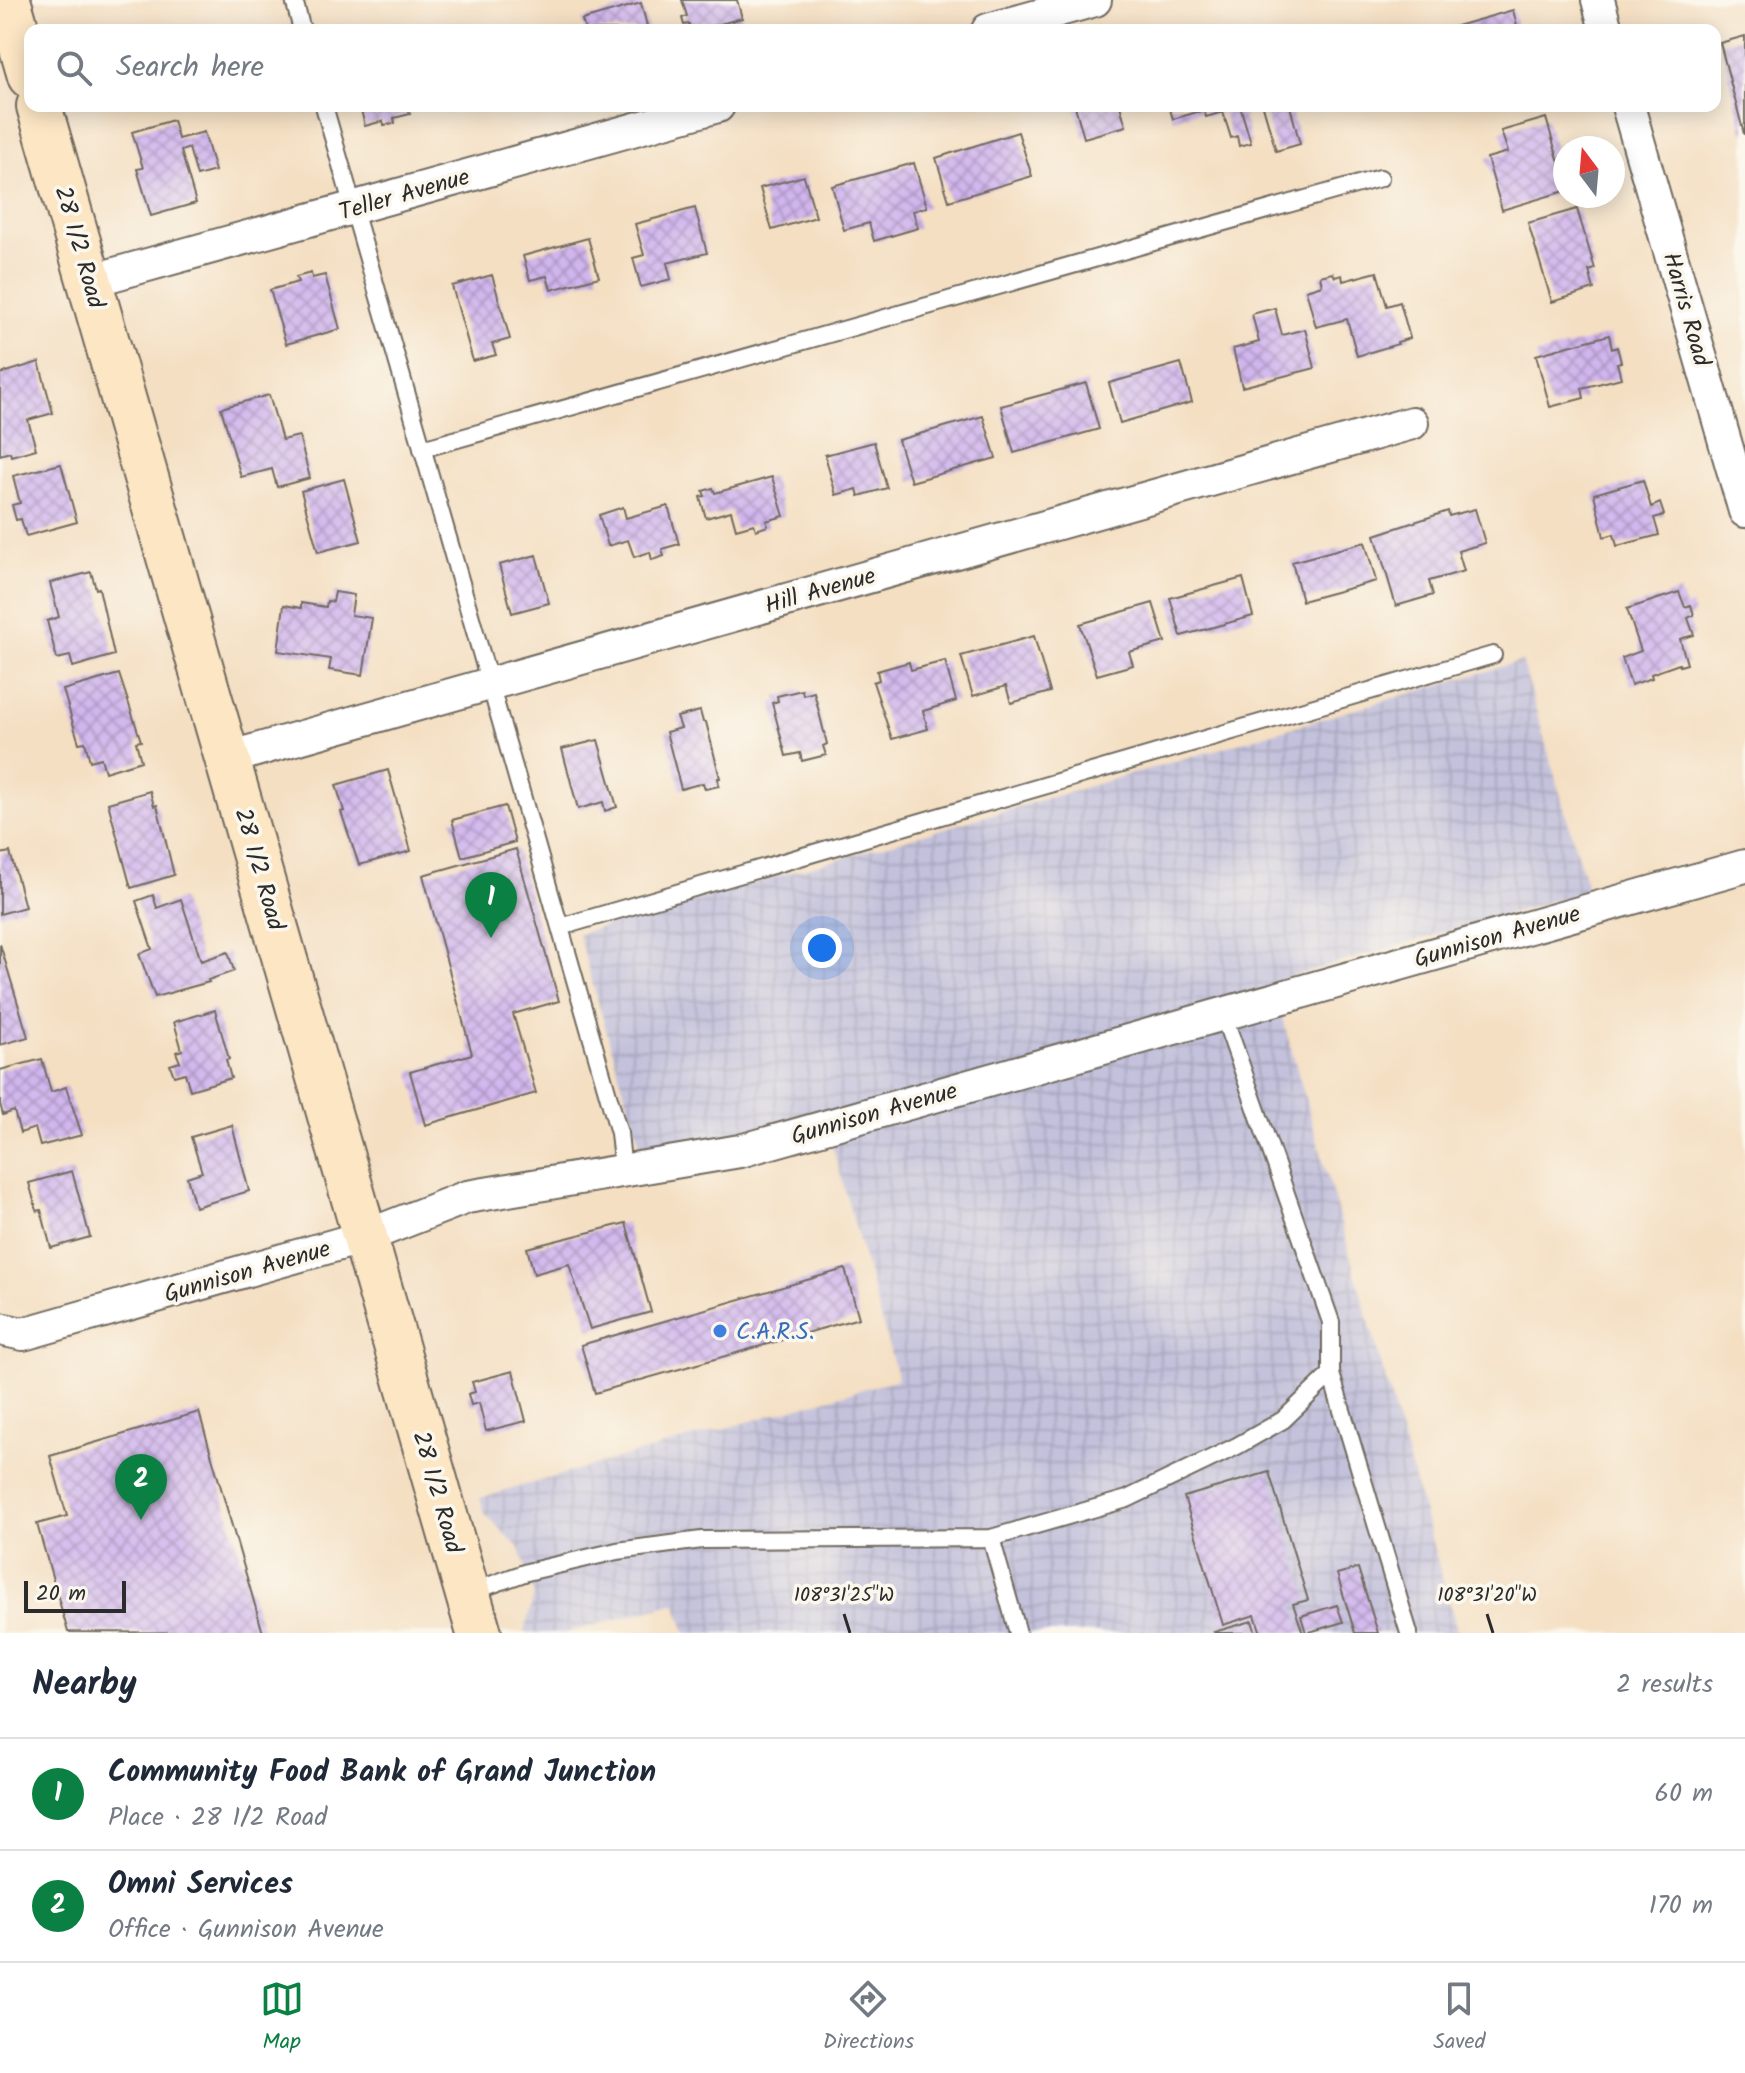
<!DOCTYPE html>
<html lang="en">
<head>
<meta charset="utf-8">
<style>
  body { margin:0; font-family:Kalam,sans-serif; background:#f6f6f7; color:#1f2937 }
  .compass { position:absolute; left:1553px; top:136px; width:72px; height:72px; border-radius:50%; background:#fff; box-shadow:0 4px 20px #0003; rotate:344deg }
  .scale { position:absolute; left:24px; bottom:20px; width:102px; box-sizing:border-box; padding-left:8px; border:4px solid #2b2b2b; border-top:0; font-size:22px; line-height:28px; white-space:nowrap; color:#2b2b2b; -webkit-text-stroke:6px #fbf7ec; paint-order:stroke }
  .you { position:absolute; left:822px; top:948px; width:28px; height:28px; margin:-20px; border:6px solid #fff; border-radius:50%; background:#1a73e8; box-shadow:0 0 0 12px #1a73e833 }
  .badge { display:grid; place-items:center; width:52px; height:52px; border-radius:50%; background:#0b8043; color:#fff; font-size:26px; font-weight:700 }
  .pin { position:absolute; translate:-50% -66px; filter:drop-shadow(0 2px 4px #0008) }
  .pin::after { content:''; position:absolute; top:42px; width:28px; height:24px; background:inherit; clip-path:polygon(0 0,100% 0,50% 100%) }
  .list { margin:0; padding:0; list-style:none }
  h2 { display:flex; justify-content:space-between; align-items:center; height:104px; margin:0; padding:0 32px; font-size:34px }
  h2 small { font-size:26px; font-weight:400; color:#747a83 }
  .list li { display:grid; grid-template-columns:52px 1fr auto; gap:24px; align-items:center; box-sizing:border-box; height:112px; padding:0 32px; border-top:2px solid #e0e1e3 }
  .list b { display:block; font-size:30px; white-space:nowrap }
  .list p { margin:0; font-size:26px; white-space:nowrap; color:#747a83 }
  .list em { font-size:26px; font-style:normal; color:#747a83 }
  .icon { flex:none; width:44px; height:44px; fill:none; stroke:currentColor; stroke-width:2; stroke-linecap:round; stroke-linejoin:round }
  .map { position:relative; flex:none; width:1745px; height:1633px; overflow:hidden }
  .search { position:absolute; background:#fff; box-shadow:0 4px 20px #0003; left:24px; right:24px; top:24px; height:88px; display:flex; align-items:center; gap:20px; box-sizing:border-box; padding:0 28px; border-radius:16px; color:#747a83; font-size:30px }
  .sheet { height:328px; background:#fff }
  nav { display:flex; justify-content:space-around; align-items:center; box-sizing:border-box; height:112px; border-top:2px solid #e0e1e3; background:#fff; font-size:22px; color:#747a83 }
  nav a { display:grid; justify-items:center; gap:4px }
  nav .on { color:#0b8043 }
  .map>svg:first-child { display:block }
  .industrial { fill:url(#industrial-grid) }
  .building { fill:url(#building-cross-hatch) }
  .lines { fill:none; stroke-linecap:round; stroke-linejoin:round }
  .lane-casing { stroke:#716a60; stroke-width:20 }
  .street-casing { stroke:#716a60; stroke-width:36 }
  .secondary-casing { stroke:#716a60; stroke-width:48 }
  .lane { stroke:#fff; stroke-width:16 }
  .street { stroke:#fff; stroke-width:32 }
  .secondary { stroke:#fce6c4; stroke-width:44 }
  .ticks { fill:none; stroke:#2b2b2b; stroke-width:3 }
  .shop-dot { fill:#3f7fe0; stroke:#fbf7ec; stroke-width:3 }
  .labels { text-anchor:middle; stroke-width:7; stroke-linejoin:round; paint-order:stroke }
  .street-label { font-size:24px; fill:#2b2b2b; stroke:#fbf7ec }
  .shop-label { font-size:24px; fill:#366cbe; stroke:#fbf7ec; text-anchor:start }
  .ticks-label { font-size:20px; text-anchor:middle; fill:#2b2b2b; stroke:#fbf7ec; stroke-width:7; stroke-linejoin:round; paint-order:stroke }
</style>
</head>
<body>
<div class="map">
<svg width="1745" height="1633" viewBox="0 0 1745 1633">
  <defs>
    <pattern id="industrial-grid" width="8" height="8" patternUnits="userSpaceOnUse" patternTransform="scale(2)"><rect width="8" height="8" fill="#c3c1db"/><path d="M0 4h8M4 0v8" fill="none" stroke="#a8a6bc"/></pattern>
    <pattern id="building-cross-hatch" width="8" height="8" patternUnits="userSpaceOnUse" patternTransform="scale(2)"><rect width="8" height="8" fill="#d1b6ee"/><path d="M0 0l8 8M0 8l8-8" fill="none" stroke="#aa94c1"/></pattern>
  </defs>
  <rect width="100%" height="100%" fill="#fbf7ec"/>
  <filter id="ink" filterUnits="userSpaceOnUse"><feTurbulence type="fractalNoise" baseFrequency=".0125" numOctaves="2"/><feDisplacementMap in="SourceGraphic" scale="16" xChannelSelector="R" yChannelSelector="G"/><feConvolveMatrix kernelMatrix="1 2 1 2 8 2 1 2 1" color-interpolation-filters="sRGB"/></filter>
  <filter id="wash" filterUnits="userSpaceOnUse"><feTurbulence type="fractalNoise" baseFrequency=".006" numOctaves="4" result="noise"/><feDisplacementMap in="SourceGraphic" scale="32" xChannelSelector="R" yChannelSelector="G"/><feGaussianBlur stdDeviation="1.8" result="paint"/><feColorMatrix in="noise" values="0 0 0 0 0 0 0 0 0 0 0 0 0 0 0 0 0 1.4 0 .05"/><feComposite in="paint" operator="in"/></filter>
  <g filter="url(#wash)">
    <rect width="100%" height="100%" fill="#f4dfc3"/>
    <!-- industrial -->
    <path class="industrial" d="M1522,661l66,230 -316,91 186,651h-772l-10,-30 -111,30h-41l10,-38 -14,-46 -35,-35 -5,-16 418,-119 -76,-270 -107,30 -73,12 -64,-217z"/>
    <g id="blocks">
      <!-- building -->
      <path class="building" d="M682,0h55l5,18 -43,12h-8l-2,-6 -5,1 -2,-7 5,-2z
        M641,3l7,27h-63l-3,-10z
        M1513,10l5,20h-72v-1z
        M1745,36v98h-1l-24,-91z
        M360,106h48l2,8 -16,4 1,5 -11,2 -1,-4 -18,5z
        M1075,106h45l6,20 -42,12z
        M1169,106h71l11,37 -12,3 -2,-10 -6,2 -8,-26 -17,5 -2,-7 -31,9z
        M1263,106h27l10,38 -24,7z
        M1546,118l19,65v8l-63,19 -15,-52 21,-6 -7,-21z
        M173,120l5,19 26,-7 11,39 -18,5 -8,-28 -8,3 15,52 -45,13 -14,-47 6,-1 -11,-36z
        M1018,132l14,44 -83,25 -13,-43z
        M914,163l13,44 -14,4 5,17 -44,13 -5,-18 -25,7 -12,-44z
        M804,176l12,41 -44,13 -12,-42z
        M695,208l12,45 -40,10 4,16 -30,8 -8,-29 11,-3 -9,-31z
        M1577,209l18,60 -6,2 5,18 -42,13 -24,-79z
        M588,238l11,39 -48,13 -4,-14 -17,4 -7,-24z
        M1377,272l10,34 13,-4 10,36 -13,4 1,2 -41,12 -10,-37 -31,8 -10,-37 16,-5 -2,-9 13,-3 2,4 7,-2 1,6z
        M311,273l1,5 13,-3 15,54 -54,15 -16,-54 28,-8 -2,-5z
        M492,275l18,64 -18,5 4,11 -23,6 -21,-75z
        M1275,308l7,27 23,-6 10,39 -73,19 -9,-38 26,-7 -7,-28z
        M1609,335l3,14 5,-2 4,15 -4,1 4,15 -39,10 2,10 -34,9 -14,-52z
        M39,362l14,51 -25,7 8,29 -25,7 -1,-4 -10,3v-81z
        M1181,363l11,39 -72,21 -11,-40z
        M1086,383l13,46 -85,24 -13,-47z
        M269,395l13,45 17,-4 11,42 -33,9 -5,-18 -31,8 -20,-69z
        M983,416l13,42 -85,24 -13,-42z
        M874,442l13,46 -28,8 -2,-7 -21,6 -11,-40z
        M61,464l16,58 -51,14 -5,-17 -5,1 -4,-15 8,-2 -7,-27z
        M772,477l12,39 -18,5 2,5 -12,4 -2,-6 -18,5 -5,-18 -25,7 -6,-21 5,-1 -2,-5 10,-3 2,5z
        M344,479l17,62 -43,11 -17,-61z
        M1643,480l8,27 9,-4 4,12 -10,3 5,17 -42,11 -3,-12 -10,3 -10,-43z
        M668,506l11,38 -17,5 2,7 -12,4 -2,-8 -16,5 -6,-17 -20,6 -9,-31 24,-8 3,11z
        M1475,509l10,34 -27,8 6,20 -35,10 4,14 -37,11 -21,-71 73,-24 1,5z
        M1365,542l11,39 -74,20 -10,-39z
        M536,555l13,48 -37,10 -13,-48z
        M91,572l5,17 3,-1 15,67 -41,12 -3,-11 -13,3 -10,-38 12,-4 -9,-34z
        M1243,578l10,38 -72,20 -11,-38z
        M335,592l19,3 -3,20 21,3 -9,57 -34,-5 2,-11 -53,-8 6,-46 17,3v-5l25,4 1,-6 6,1z
        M1679,592l6,15 6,-2 3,10 -6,3 6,17 -14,4 7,25 -7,2 -1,-2 -28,10 1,4 -21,7 -9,-27 19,-7 -14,-42z
        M1153,603l12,39 -36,10 4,13 -36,10 -17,-51z
        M1034,636l16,56 -39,11 -5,-17 -33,10 -12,-40z
        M945,661l11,40 -33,10 5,18 -36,10 -19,-57 6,-2 -2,-9 32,-9 2,8z
        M119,674l22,67 -5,1 5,19 -36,11 -4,-14 -11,3 -5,-19 -6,1 -16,-53z
        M802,690l1,5 11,-3 13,52 -4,2 3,9 -24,6 -2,-8 -14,3 -14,-53 6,-2 -1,-5z
        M700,711l3,11h3l14,56h-2l1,8 -14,3 -2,-6 -22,6 -15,-57 15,-4 -4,-11z
        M598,740l19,67 -12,4 -2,-9 -25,7 -16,-60z
        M388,770l23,81 -52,14 -18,-53 3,-1 -8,-26z
        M150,791l4,15 3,-1 17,70 -43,13 -23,-85z
        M505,806l10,36 -53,15 -10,-37z
        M516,849l43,152 -46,13 23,79 -111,32 -15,-53 62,-18 -49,-179z
        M10,852l15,55 -25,7v-60z
        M153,895l4,13 24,-9 20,62 27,-9 6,19 -26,9 1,2 -54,15 -16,-43 13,-5 -16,-48z
        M0,944l28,93 -28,8z
        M215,1010l14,49 -3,1 5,18 -41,12 -5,-17 -11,3 -4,-11 10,-3 -4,-10 6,-2 -8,-28z
        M42,1059l9,33 15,-5 16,48 -42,11 -5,-18 -15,5 -6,-22 -11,4 -3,-11v-34z
        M232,1125l17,66 -54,16 -8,-30 15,-5 -11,-35z
        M72,1171l18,66 -39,11 -10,-38 -4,1 -8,-28z
        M626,1223l25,89 -61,17 -21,-65 -35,10 -7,-26z
        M845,1269l14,49 -264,75 -14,-48z
        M513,1371l13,50 -40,10 -7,-28 -8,2 -3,-11 7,-2 -3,-10z
        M199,1412l64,221 -195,-1 -31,-108 30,-8 -17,-60z
        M1269,1472l39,128 -15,4 10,29h-42l-6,-18 -32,10 -39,-128z
        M1358,1568l20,65h-23l-18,-59z
        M1337,1605l6,17 -37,11 -5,-17z
        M1252,1621l4,12h-41l-1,-1z"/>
    </g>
  </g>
  <g filter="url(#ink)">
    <use href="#blocks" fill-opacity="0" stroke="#716a60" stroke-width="2"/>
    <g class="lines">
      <!-- lane casing -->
      <g class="lane-casing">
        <path id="lane" d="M294,0l8,30
          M324,106l295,1027 4,38
          M422,449l958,-271
          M560,927l933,-272
          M1223,1014l108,308v52l78,259
          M991,1538l27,95
          M471,1592l56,-20 90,-21 85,-11 289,-2 136,-39 110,-53 46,-26 48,-46"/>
      </g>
      <!-- street casing -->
      <g class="street-casing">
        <path id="street" d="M1598,0l8,30
          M988,30l107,-30
          M1628,106l117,405
          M90,281l628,-175
          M228,758l1184,-335
          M0,1329l23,5 341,-97 103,-40 273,-46 1005,-285"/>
      </g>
      <!-- secondary casing -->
      <g class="secondary-casing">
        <path id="secondary" d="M8,0l22,76
          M39,106l440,1527"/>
      </g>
      <!-- lane -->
      <use href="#lane" class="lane"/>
      <!-- street -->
      <use href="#street" class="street"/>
      <!-- secondary -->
      <use href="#secondary" class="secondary"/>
    </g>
  </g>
  <!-- ticks -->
  <path class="ticks" d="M844,1614l6,19M1487,1614l6,19"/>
  <!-- markers -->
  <circle class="shop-dot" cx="720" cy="1331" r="8"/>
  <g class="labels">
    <!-- street labels -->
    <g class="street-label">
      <text transform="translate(404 194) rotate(-16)" y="8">Teller Avenue</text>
      <text transform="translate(80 247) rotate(74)" y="8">28 1/2 Road</text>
      <text transform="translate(1687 309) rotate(74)" y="8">Harris Road</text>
      <text transform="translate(820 590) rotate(-16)" y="8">Hill Avenue</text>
      <text transform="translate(260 869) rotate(74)" y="8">28 1/2 Road</text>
      <text transform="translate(1497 936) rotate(-16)" y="8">Gunnison Avenue</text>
      <text transform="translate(874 1113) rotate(-16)" y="8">Gunnison Avenue</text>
      <text transform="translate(247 1271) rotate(-16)" y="8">Gunnison Avenue</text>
      <text transform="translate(438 1492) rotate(74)" y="8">28 1/2 Road</text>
    </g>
    <!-- shop labels -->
    <g class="shop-label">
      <text x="736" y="1339">C.A.R.S.</text>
    </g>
  </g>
  <g class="ticks-label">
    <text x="844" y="1601">108°31'25"W</text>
    <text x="1487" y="1601">108°31'20"W</text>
  </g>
</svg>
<svg class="compass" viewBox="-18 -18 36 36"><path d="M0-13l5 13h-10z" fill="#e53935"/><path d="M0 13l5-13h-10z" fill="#747a83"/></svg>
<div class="scale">20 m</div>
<div class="you"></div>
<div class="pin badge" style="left:491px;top:938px">1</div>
<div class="pin badge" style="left:141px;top:1520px">2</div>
<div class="search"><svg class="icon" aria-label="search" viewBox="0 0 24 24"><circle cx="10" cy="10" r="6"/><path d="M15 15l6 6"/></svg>Search here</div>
</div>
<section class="sheet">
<h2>Nearby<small>2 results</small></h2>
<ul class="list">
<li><span class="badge">1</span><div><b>Community Food Bank of Grand Junction</b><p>Place · 28 1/2 Road</p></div><em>60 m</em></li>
<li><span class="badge">2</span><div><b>Omni Services</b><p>Office · Gunnison Avenue</p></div><em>170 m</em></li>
</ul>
</section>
<nav>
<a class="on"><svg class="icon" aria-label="map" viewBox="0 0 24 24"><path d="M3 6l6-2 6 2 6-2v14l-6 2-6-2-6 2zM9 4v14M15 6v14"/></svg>Map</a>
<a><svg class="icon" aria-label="directions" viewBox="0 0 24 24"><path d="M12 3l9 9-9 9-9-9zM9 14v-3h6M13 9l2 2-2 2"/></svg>Directions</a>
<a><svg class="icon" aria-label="saved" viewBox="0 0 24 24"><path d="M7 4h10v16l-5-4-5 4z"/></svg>Saved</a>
</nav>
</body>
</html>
